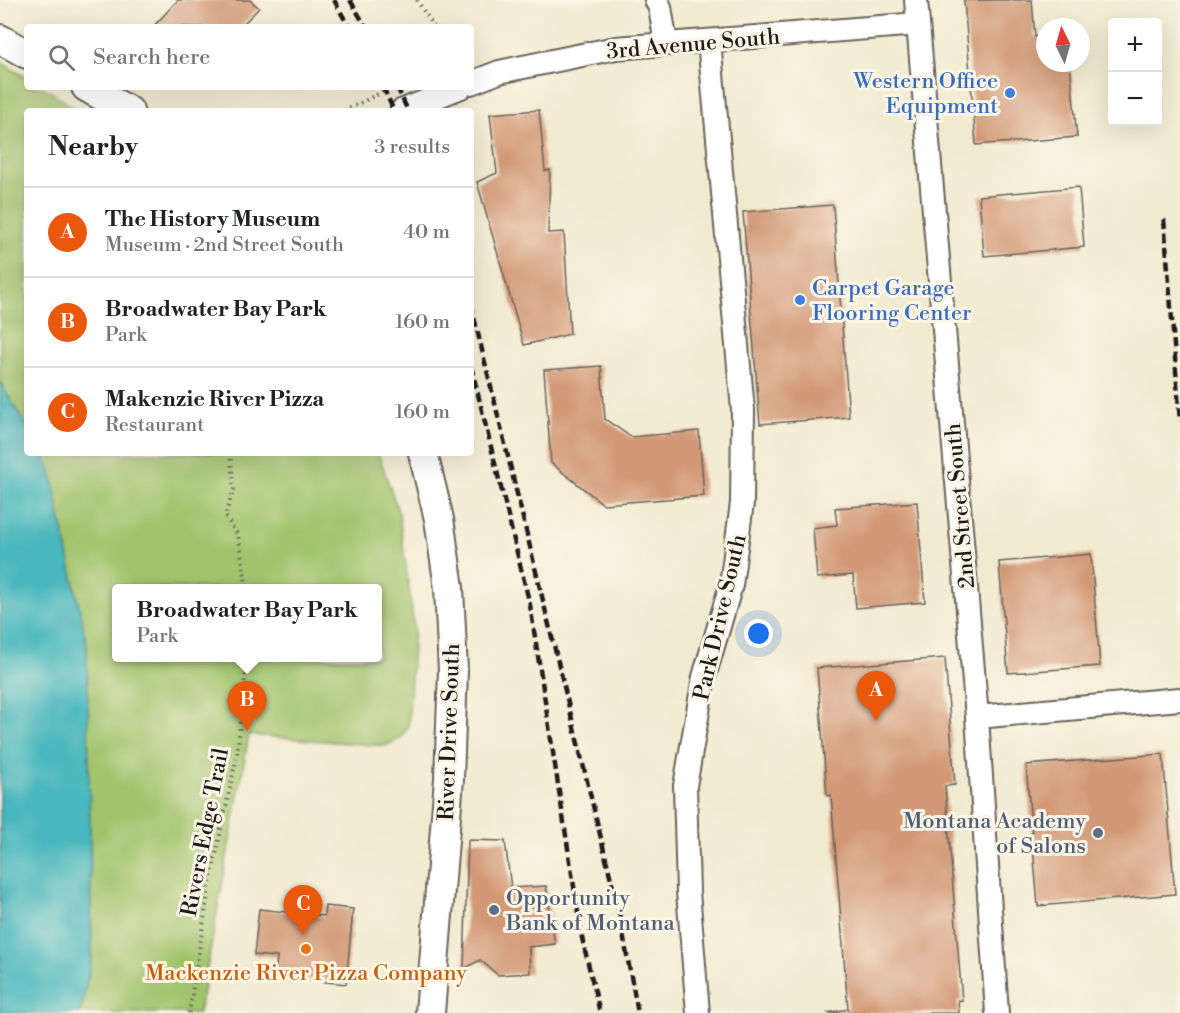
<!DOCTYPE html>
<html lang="en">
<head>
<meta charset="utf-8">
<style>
  body { margin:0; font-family:"Libre Bodoni",serif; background:#f2f2f2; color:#202124 }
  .controls { position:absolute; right:18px; top:18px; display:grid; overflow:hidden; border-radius:6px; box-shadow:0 6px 24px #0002 }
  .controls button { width:54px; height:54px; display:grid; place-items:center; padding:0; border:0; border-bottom:2px solid #e0e0e0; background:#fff; color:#202124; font:30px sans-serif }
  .compass { position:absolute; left:1036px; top:18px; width:54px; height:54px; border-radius:50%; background:#fff; box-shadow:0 6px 24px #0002; rotate:355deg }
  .you { position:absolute; left:759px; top:634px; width:21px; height:21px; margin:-15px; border:4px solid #fff; border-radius:50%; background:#1a73e8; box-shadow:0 0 0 9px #1a73e833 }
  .badge { display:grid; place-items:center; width:39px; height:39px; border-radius:50%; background:#ea580c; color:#fff; font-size:20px; font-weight:700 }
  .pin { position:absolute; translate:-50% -50px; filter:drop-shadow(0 2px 3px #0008) }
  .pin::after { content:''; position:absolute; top:32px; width:21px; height:18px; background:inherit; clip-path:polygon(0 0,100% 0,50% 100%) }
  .popup { position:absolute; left:112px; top:584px; width:270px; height:78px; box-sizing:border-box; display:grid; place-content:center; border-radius:6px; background:#fff; filter:drop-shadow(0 2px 4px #0005); font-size:20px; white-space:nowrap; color:#757577 }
  .popup b { font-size:22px; color:#202124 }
  .popup::after { content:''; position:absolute; left:50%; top:100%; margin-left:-12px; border:12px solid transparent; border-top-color:#fff }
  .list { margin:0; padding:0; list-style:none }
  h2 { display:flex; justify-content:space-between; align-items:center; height:78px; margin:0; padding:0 24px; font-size:26px }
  h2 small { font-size:20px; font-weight:400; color:#757577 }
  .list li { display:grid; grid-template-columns:39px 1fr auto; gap:18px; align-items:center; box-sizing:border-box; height:90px; padding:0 24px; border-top:2px solid #e0e0e0 }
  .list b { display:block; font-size:22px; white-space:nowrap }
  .list p { margin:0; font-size:20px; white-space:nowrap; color:#757577 }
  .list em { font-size:20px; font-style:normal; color:#757577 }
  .icon { flex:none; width:33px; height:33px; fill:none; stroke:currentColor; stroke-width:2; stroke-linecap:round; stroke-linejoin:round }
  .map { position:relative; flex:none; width:1180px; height:1013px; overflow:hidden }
  .search { position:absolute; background:#fff; box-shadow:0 6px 24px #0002; left:24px; top:24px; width:450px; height:66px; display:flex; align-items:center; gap:15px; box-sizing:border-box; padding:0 21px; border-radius:6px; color:#757577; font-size:22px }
  .panel { position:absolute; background:#fff; box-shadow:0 6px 24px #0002; left:24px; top:108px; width:450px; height:348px; border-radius:6px }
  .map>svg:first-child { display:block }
  .green { fill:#a0c36c; stroke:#5e7044; stroke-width:1.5; fill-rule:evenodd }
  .water { fill:#48b7be; stroke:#326a6d; stroke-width:1.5 }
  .building { fill:#d29977 }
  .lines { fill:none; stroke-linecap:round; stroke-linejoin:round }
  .minor-casing { stroke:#67645b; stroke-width:26 }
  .major-casing { stroke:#67645b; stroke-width:32 }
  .path { stroke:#67645b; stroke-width:4; stroke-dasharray:1.5 4.5; stroke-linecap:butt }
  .minor { stroke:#fff; stroke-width:22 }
  .major { stroke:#fff; stroke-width:28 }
  .rail { stroke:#1c1c1c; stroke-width:4.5; stroke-dasharray:9 4.5; stroke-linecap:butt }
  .shop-dot { fill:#3f7fe0; stroke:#fcf5e5; stroke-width:2 }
  .service-dot { fill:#5c6f8a; stroke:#fcf5e5; stroke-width:2 }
  .food-dot { fill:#e8710a; stroke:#fcf5e5; stroke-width:2 }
  .labels { text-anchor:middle; stroke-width:6; stroke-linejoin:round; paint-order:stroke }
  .street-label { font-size:22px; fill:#1c1c1c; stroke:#fcf5e5 }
  .shop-label { font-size:22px; fill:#366cbe; stroke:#fcf5e5; text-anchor:end }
  .service-label { font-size:22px; fill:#4e5e75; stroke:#fcf5e5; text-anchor:end }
  .food-label { font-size:22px; fill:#c56008; stroke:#fcf5e5 }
</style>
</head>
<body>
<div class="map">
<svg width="1180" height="1013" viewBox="0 0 1180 1013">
  <rect width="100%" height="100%" fill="#fcf5e5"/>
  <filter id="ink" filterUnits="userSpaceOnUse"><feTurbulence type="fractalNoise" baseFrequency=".0167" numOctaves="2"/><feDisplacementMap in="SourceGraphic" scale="12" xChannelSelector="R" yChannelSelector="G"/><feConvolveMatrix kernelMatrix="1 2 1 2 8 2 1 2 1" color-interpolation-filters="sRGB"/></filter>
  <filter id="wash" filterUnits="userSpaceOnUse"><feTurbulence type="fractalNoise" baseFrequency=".008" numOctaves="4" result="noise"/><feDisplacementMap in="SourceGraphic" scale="24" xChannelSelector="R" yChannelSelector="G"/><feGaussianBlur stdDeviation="1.35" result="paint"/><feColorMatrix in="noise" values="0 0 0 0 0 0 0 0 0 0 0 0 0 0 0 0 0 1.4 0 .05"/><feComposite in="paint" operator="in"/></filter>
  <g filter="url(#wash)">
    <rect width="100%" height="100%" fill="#f2ead0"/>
    <!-- green -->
    <path class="green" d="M0,62l27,16v9h16l36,24h-52v317l-27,-47z
      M42,453h336l21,61 15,113 -6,100 -7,11 -16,8 -136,-11 -50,278h-119l12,-55zM116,588h262v70h-262z"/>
    <!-- water -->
    <path class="water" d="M0,381l27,47v25h15l8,14 37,178 5,313 -12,55h-80z"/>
    <g id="blocks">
      <!-- building -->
      <path class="building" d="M178,0h72l9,8 -19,19h-87z
        M964,0h68l3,37 10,-1v27h25l7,74 -101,8z
        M539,110l6,61 5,-1 -2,63 16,-1 6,102 -46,11 -47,-163 20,-9 -7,-59z
        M1079,187l5,60 -100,9 -5,-60z
        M833,205l16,212 -89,7 -17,-212z
        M601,366l4,53 26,18 68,-6 5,65 -101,8 -52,-41 -7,-93z
        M917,502l8,100 -69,6 -3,-33 -36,3 -4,-50 24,-3 -2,-17z
        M1091,554l9,112 -92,7 -9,-111z
        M945,658l10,127 -10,1 17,215 -4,-1 1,13h-132l21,-4 -17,-214 -4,1 -10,-128z
        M1163,754l12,140 -137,12 -12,-141z
        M468,840l37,1 6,47 35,-2 9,58 -26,3 1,26 -32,2 -18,-15 -16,9z
        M325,906l28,3 -7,75 -71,-7 2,-20 -23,-2 5,-46 65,7z"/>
    </g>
  </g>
  <g filter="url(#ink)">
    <use href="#blocks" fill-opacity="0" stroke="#67645b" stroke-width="1.5"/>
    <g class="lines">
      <!-- minor casing -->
      <g class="minor-casing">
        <path id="minor" d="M656,0l4,7 6,37
          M916,0l61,717 20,296
          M471,83l28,-11 117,-24 302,-24
          M401,111l60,-24
          M977,717l203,-18
          M698,1013l-10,-121 -3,-106 19,-109 27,-92 11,-82 1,-93 -34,-369"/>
      </g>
      <!-- major casing -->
      <g class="major-casing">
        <path id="major" d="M0,39l27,15
          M86,87l43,24
          M423,453l16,66 10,69 4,83 -4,108 -19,234"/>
      </g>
      <!-- path -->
      <path class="path" d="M417,0l17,27
        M344,111l48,-24
        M230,453l4,36 -9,27 13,19 9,53
        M189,1013l20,-126 28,-132 10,-97"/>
      <!-- minor -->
      <use href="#minor" class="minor"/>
      <!-- major -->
      <use href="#major" class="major"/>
      <!-- rail -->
      <path class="rail" d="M334,0l15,27
        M350,0l16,27
        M383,87l11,24
        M397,87l11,24
        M1164,219l16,202
        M471,305l147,603 20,105
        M471,366l59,239 52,333 18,75"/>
    </g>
  </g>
  <!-- markers -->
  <g class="shop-dot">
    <circle cx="1010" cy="93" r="6"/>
    <circle cx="800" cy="300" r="6"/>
  </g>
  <g class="service-dot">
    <circle cx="1098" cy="833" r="6"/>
    <circle cx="494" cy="910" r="6"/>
  </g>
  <circle class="food-dot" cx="306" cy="949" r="6"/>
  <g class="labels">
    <!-- street labels -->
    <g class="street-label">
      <text transform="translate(693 43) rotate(-5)" y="8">3rd Avenue South</text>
      <text transform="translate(959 506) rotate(-95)" y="8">2nd Street South</text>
      <text transform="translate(719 617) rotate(-77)" y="8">Park Drive South</text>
      <text transform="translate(448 732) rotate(-88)" y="8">River Drive South</text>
      <text transform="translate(204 832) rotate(-79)" y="8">Rivers Edge Trail</text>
    </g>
    <!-- shop labels -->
    <g class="shop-label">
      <text x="998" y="88">Western Office<tspan x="998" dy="25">Equipment</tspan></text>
      <text x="812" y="295" text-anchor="start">Carpet Garage<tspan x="812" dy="25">Flooring Center</tspan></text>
    </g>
    <!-- service labels -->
    <g class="service-label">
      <text x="1086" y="828">Montana Academy<tspan x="1086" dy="25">of Salons</tspan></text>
      <text x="506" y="905" text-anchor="start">Opportunity<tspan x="506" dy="25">Bank of Montana</tspan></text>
    </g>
    <!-- food labels -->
    <g class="food-label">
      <text x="306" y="980">Mackenzie River Pizza Company</text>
    </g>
  </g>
</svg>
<div class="controls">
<button>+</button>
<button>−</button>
</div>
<svg class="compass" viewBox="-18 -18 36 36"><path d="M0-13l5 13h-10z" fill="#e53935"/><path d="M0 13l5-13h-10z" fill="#757577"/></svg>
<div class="you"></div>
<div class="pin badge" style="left:876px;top:721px">A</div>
<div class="pin badge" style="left:247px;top:731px">B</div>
<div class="popup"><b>Broadwater Bay Park</b>Park</div>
<div class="pin badge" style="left:303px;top:935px">C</div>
<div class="search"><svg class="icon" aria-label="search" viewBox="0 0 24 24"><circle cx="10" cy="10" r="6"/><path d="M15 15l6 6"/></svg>Search here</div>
<section class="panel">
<h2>Nearby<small>3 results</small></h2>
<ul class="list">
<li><span class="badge">A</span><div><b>The History Museum</b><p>Museum · 2nd Street South</p></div><em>40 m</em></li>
<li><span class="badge">B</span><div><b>Broadwater Bay Park</b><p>Park</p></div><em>160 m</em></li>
<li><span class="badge">C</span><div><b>Makenzie River Pizza</b><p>Restaurant</p></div><em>160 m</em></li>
</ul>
</section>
</div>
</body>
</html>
